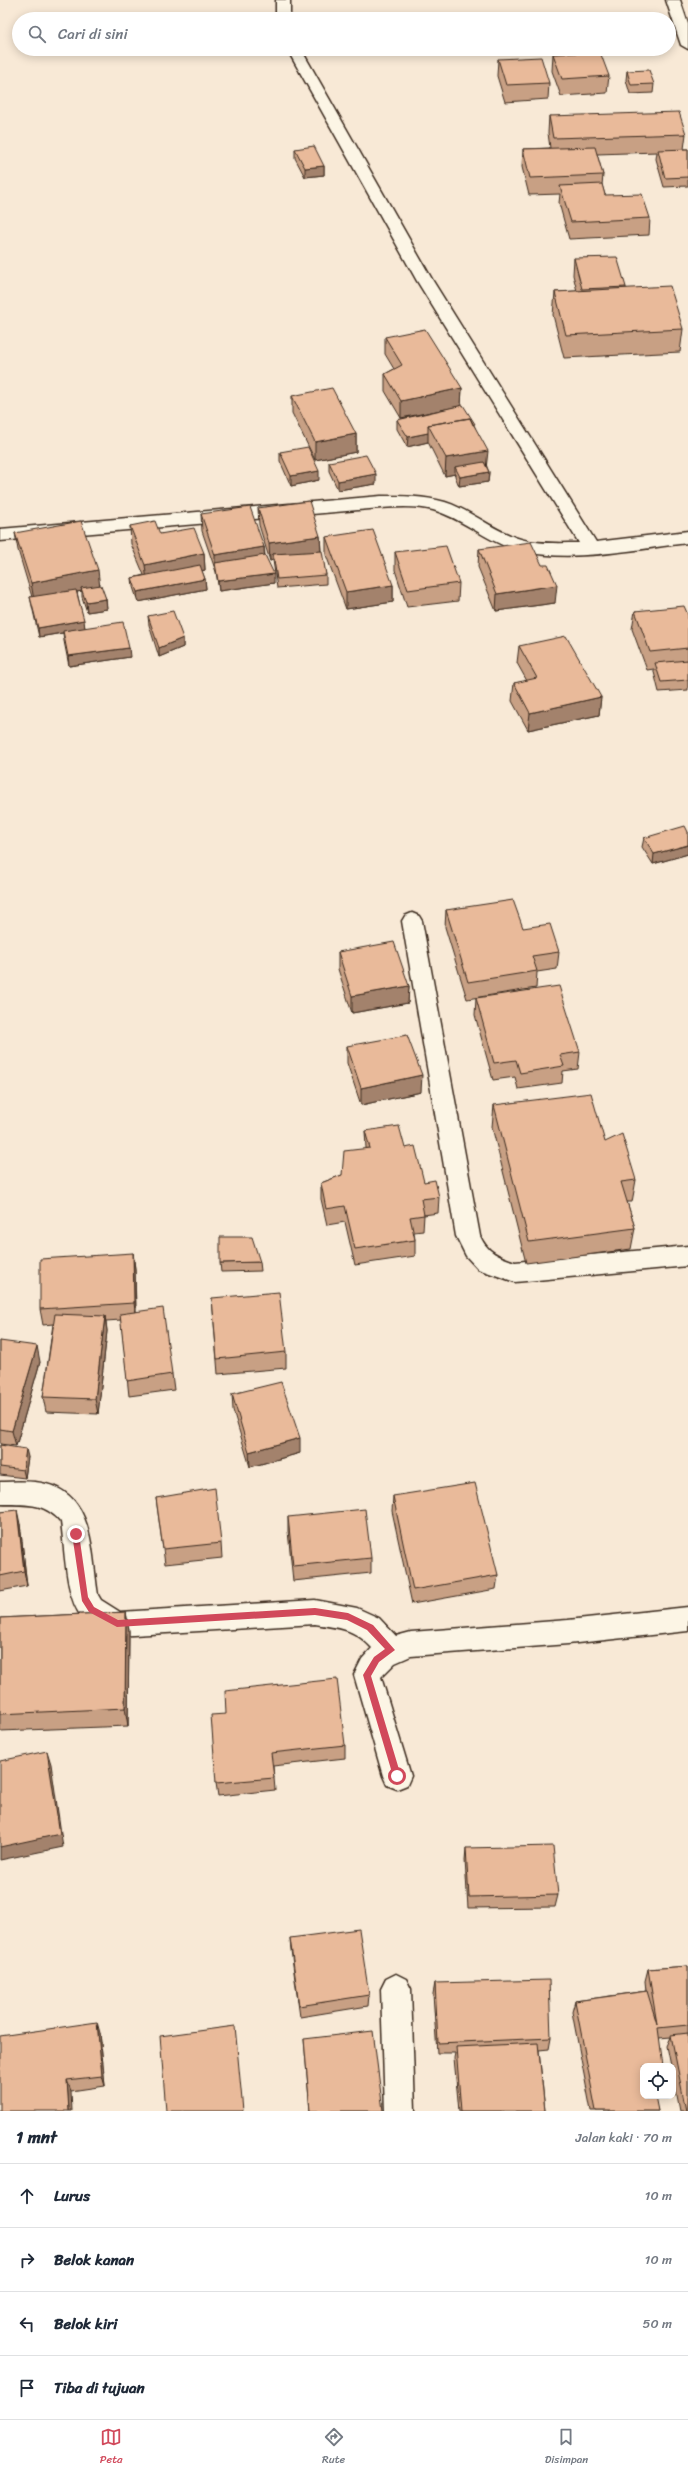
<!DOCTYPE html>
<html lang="id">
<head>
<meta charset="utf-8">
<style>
  body { margin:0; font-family:Sriracha,sans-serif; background:#f2f2f3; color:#1f2937 }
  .controls { position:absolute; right:12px; bottom:12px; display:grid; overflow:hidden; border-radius:8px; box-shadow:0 2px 10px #0003 }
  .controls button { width:36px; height:36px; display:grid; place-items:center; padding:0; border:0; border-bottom:1px solid #e0e1e3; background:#fff; color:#1f2937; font:20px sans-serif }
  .stop { position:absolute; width:12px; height:12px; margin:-9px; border:3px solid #d1495b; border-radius:50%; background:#fff }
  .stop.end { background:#d1495b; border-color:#fff; box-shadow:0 1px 4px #0008 }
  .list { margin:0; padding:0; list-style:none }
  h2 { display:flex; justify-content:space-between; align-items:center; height:52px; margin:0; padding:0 16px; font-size:17px }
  h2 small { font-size:13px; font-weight:400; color:#747a83 }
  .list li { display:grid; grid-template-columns:26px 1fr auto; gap:12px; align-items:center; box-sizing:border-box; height:64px; padding:0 16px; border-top:1px solid #e0e1e3 }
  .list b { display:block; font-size:15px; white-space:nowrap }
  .list em { font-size:13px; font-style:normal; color:#747a83 }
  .icon { flex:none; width:22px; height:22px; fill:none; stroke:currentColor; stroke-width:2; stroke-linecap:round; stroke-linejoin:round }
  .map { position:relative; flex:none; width:688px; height:2111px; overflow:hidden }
  .search { position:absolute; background:#fff; box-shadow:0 2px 10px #0003; left:12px; right:12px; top:12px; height:44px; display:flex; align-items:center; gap:10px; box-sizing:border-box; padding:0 14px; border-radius:22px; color:#747a83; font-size:15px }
  .sheet { height:308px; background:#fff }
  nav { display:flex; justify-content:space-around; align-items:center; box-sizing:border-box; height:56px; border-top:1px solid #e0e1e3; background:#fff; font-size:11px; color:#747a83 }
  nav a { display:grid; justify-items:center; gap:2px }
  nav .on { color:#d1495b }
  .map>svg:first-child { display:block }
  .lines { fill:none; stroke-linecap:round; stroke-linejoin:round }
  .minor-casing { stroke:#3b2a1e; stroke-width:3 }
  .trunk-casing { stroke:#3b2a1e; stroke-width:3 }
  .minor { fill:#fcf5e5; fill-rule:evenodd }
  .trunk { fill:#fcf5e5; fill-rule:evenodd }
  .wall { fill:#c8a084; stroke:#3b2a1e }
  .shaded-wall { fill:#a3826c; stroke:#3b2a1e }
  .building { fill:#e9ba9a; stroke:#3b2a1e }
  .route { fill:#d1495b }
</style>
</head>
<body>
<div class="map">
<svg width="688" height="2111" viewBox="0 0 688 2111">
  <rect width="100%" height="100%" fill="#f8e9d6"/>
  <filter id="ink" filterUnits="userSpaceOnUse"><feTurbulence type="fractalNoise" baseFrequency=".025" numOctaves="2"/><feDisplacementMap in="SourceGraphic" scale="8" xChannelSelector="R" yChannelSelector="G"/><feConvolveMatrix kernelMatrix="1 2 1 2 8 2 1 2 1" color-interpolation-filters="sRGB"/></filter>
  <g filter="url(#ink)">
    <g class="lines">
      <!-- minor casing -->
      <g class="minor-casing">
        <path id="minor" d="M276,0h14v19h-14z
          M287,49h14l132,232 163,261 92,-11v12c-53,6 -111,19 -164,9 -34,-7 -59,-33 -91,-42 -17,-4 -35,-3 -52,-2l-381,33v-12l381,-33c22,0 43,0 64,6 23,7 42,24 65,33 21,10 46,8 69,8l-162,-262z
          M412,913l7,3 3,5 58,315c7,16 19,21 35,26l173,-16v20l-173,16 -37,-13 -12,-13 -10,-20 -54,-315 3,-5z
          M0,1482c14,0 32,-2 46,2 49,12 45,70 52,111l3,5 19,12 195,-12 42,8 22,10 17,18 15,-4 157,-12 120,-13v24l-120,13 -157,12 -16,7 -14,14 30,99 -4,9 -10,4 -10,-4 -4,-9 -29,-101 8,-16 10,-11c-18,-20 -32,-20 -57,-24l-198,12c-11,-4 -27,-10 -35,-19 -17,-19 -17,-69 -21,-95 -17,-21 -37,-17 -61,-18z
          M396,1974l10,5 5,10 4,122h-30l-4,-122 5,-10z"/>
      </g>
      <!-- trunk casing -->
      <g class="trunk-casing">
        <path id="trunk" d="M666,0h14l8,24v25l-7,-4z"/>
      </g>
      <!-- minor -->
      <use href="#minor" class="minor"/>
      <!-- trunk -->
      <use href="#trunk" class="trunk"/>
    </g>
    <!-- wall -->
    <path class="wall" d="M546,49h31v1z
      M553,54l56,22 -2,17 -46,3 -9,-25z
      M498,59l51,24 -1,16 -43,3 -8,-26z
      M627,71l27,13 -1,9 -23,1 -4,-14z
      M549,116l137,18 -2,15h4v37l-24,1 -8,-28 1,-7 -60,2 6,21 -1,10 3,10 45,23 -1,17 -80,4 -10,-36 1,-9 -31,1 -7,-28 1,-18 27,-1 -2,-15z
      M295,149l29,17v9l-19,2 -10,-19z
      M574,258l52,29v1l57,41 -3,23 -116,6 -11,-43 2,-23 22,-1 -4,-16z
      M385,337l77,51 -1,17 14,22 12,40 2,5 -1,10 -29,4 -4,-10v-2l-10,2 -17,-34 -21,5 -10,-18v-9l40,-9 -36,7 -16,-27v-17l9,-5 -9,-15z
      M292,396l64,38v18l-41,8 -23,-47z
      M280,452l39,28 -28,6 -11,-25z
      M329,462l47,22 -38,6 -9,-19z
      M258,508l62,28 1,15 5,24v9l-49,4 -4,-28 -3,1 -11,-36z
      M201,514l63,33 1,8 9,28 -55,8 -3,-19 -14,-41z
      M130,526l30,8 44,19 1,17 -3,1 3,8 1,10 -68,13 -5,-15 -1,-9 12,-3 -13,-31z
      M15,533l85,52 6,14 1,10 -20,3 -5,-15v-6l-5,1 8,36 45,29 -61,9 -5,-25 -1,-8 -24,4 -7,-31 -2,-9h2l-14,-47z
      M326,537l67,48v17l-47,7 -20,-54z
      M479,549l63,16 13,38 -59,8 -18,-44z
      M395,552l64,31 -1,18 -51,6 -12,-37z
      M635,611l53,4v75l-29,2 -5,-20v-3l-7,1 -15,-41z
      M148,616l35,22v9l-24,10 -10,-32z
      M519,646l82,51 -2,18 -71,15 -16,-29 2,-18 13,-2 -10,-18z
      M688,832v22l-35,10 -11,-17 2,-9z
      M446,910l77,18 36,24 -2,17 -20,3 -1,16 -69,11 -22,-72z
      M338,952l71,34 -1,17 -56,10 -14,-44z
      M476,998l104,54 -2,17 -15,2 -1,12 -44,6 -3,-12 -22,3 -18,-65z
      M347,1046l74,46 -60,13 -14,-42z
      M494,1105l111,37 31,38 -4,22h-5l8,26 -4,21 -105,14 -34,-136z
      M365,1131l40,17 19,34 15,15 -1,16 -14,2 -1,16 -9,1 1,8v16l-60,9 -10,-43 -18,3 -6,-26v-16l21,-8 24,-27z
      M133,1253l2,16 1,42 36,63 2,16 -45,6 -8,-76 -15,1 1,10 -9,83 -52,-2 -3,-15 10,-73 -10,1 -3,-16z
      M260,1262l1,9 -40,1 -1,-9z
      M212,1298l74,54v16l-68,6z
      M0,1341l40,21 -24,84 -16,-2z
      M232,1394l68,59 -50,14 -17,-57z
      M0,1445l28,12 -3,21 -25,-3z
      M393,1496l105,79 -2,14 -84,15 -20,-93z
      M156,1498l65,45 1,15 -57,6z
      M0,1512l20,12 7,62 -27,5z
      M288,1517l83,41v15l-78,8 -5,-50z
      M126,1612l3,19 -1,95 -128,5v-113z
      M226,1714l119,31v13l-72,8 2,24 -57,6 -2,-13z
      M466,1848l92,47 -3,12 -87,1 -3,-48z
      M290,1938l79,57 -1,11 -68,11 -9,-67z
      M688,1966v145h-8l-7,-37v-8h-2l-4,-20 4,-9 -12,1 -16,28 15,45h-67l-19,-99 3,-11 71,-10 -1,-10 3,-12z
      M435,1983l116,55 -2,11 -10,1 6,61h-86l-5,-53 1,-5h-18l-4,-59z
      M100,2033l5,53 -34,5 -71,20z
      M304,2039l79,72h-73z"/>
    <!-- shaded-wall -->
    <path class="shaded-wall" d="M324,166v9l-19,2v-9z
      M462,388l-1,18 -60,12v-17z
      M428,433v9l-21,5 1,-10z
      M356,434v18l-41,8v-18z
      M488,451l-2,18 -31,-2v7l-10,2 1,-18z
      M319,471v9l-28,6v-10z
      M489,472l-1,10 -29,4 1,-9z
      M376,474v10l-38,6v-9z
      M320,536l1,18h-48v6l-3,1 -1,-18z
      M264,547l1,17 -50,-1v-8z
      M204,553l1,17 -58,12 -2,-17z
      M98,570l2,18h-19l1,3 -48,9 -3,-17z
      M274,574v9l-55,8 -1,-10z
      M205,579l1,10 -68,13 -1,-10z
      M393,585v17l-47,7v-17z
      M557,585l-2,18 -59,8 1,-17z
      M106,599l1,10 -20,3 -1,-10z
      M84,620l1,9 -46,8 -1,-9z
      M183,638v9l-24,10v-9z
      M129,648l1,9 -61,9 -1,-10z
      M601,697l-2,18 -71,15 2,-17z
      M688,845v9l-35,10 1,-10z
      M409,986l-1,17 -56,10v-17z
      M422,1075l-1,17 -60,13v-17z
      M133,1253l2,16 1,50 -2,-16z
      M105,1316l2,15 -9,83 -3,-15z
      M37,1346l3,16 -24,84 -4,-15z
      M300,1438v15l-50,14 -1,-15z
      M26,1449l2,8 -3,21 -2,-8z
      M17,1510l3,14 7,62 -3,-15z
      M126,1612l3,19 -1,95 -3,-18z
      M47,1751l4,13 12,83 -63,13v-13z
      M97,2022l3,11 5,53 -3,-10z
      M67,2080l4,11 1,20h-3z"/>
    <!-- building -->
    <path class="building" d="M515,18l42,1h-42z
      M600,52l9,24 -47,3 -9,-25z
      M541,57l8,26 -43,2 -8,-26z
      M649,70l5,14 -23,1 -4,-14z
      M679,112l7,22 -133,4 -4,-22z
      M314,146l10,20 -19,2 -10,-19z
      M595,147l8,28 -73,3 -7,-29z
      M688,149v28l-23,1 -7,-28z
      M602,184l3,11 37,-1 8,24 -79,4 -11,-36z
      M617,257l9,30 -44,2 -8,-31z
      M670,286l13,43 -117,6 -11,-43z
      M425,329l37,59 -61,13 -16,-27 17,-9 -17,-28z
      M332,388l24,46 -41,8 -23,-46z
      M463,405l12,19 -2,1 -3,-7 -42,7v8l-20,4 -11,-17z
      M470,418l18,33 -42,7 -18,-33z
      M308,447l11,24 -28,5 -11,-24z
      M366,455l10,19 -38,7 -9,-19z
      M484,462l5,10 -29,5 -5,-10z
      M309,501l11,35 -51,7 -11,-35z
      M250,507l14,40 -49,8 -14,-41z
      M81,521l17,49 -67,13 -16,-50z
      M155,521l5,13 34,-6 10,25 -59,12 -15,-39z
      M373,530l20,55 -47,7 -20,-55z
      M531,542l11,23h6l9,20 -60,9 -18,-45z
      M446,546l13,37 -51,7 -13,-38z
      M322,551l4,24 -49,4 -4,-25z
      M265,555l9,19 -56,7 -3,-18z
      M200,565l5,14 -68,13 -5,-14z
      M101,585l5,14 -20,3 -5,-14z
      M76,590l8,30 -46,8 -8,-31z
      M684,606l4,9v33l-38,4 -15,-41z
      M173,611l10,27 -24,10 -11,-32z
      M123,622l6,26 -61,8 -5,-25z
      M566,636l35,61 -71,16 -16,-30 23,-5 -18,-32z
      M688,660v20l-27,2 -6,-19z
      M685,826l3,6v13l-34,9 -10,-16z
      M513,900l10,28 27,-4 9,28 -27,4 5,15 -69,11 -22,-72z
      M394,942l15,44 -57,10 -14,-44z
      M559,986l21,66 -20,3 4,11 -44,7 -4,-13 -22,3 -18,-65z
      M407,1035l15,40 -61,13 -14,-42z
      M591,1093l14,49 17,-8 14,46 -15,2 14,46 -106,14 -35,-137z
      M399,1126l6,22 10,-2 9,36 11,-2 4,17 -18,2 3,16 -14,2 5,23 -60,9 -10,-43 -19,3 -5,-26 21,-8 2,-24 26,-3 -5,-17z
      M220,1237h32l8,25 -40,1z
      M133,1253l1,50 -94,6v-50z
      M279,1292l7,60 -69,7 -5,-61z
      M163,1308l9,66 -45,7 -7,-67z
      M55,1314l50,2 -10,83 -52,-2z
      M0,1341l37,5 -25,85 -12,-2z
      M281,1382l19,56 -51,14 -17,-58z
      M0,1445l26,4 -3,21 -23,-3z
      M475,1483l23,92 -85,15 -20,-94z
      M215,1488l6,55 -58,6 -7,-51z
      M365,1509l6,49 -78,8 -5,-49z
      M17,1510l7,61 -24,5v-64z
      M126,1612l-1,96 -125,6v-96z
      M337,1679l8,66 -74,8 3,25 -58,5 -5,-68 15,-1 -1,-23z
      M47,1751l13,83 -60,13v-86z
      M553,1846l5,49 -89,2 -3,-49z
      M359,1929l10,66 -70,11 -9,-68z
      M688,1966v59l-30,3 5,38h-20v30h12l3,15h-62l-21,-110 72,-10 10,33 -9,-55z
      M549,1980l2,58 -113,5 -3,-60z
      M97,2022l5,54 -35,4 2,31h-69v-75z
      M235,2026l8,85h-77l-6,-75z
      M373,2031l10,80h-73l-6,-72z
      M688,2033v78h-2l-15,-76z
      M538,2043l7,68h-84l-5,-64z"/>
  </g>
  <!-- route -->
  <path class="route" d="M76,1531l3,3 9,63 6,10 24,13 197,-12 33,5 25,12 22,25 -16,12 -8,14 30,100 -1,3 -3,1 -4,-4 -30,-101 11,-18 11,-8 -18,-19 -20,-10 -32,-5 -198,12 -28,-15 -7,-11 -10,-67z"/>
</svg>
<div class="controls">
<button><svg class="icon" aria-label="locate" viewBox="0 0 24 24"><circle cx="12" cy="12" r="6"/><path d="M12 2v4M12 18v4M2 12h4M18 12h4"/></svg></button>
</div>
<div class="stop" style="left:397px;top:1776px"></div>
<div class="stop end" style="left:76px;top:1534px"></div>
<div class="search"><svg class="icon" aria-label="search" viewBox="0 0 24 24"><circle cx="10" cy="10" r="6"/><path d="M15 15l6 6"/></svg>Cari di sini</div>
</div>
<section class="sheet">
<h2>1 mnt<small>Jalan kaki · 70 m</small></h2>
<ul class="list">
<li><svg class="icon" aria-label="ahead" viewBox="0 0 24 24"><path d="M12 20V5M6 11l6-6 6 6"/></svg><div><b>Lurus</b></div><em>10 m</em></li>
<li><svg class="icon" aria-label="right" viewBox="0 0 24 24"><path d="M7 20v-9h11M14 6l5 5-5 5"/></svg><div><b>Belok kanan</b></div><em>10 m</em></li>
<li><svg class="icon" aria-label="left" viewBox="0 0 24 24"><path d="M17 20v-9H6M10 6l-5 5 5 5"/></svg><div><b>Belok kiri</b></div><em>50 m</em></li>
<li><svg class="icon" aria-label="arrive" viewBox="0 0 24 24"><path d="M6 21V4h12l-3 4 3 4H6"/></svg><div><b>Tiba di tujuan</b></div></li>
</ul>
</section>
<nav>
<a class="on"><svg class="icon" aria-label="map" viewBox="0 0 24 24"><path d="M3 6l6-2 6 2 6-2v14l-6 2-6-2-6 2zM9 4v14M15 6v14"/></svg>Peta</a>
<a><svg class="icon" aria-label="directions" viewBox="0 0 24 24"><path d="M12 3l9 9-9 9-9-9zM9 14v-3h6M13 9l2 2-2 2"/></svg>Rute</a>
<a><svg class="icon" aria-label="saved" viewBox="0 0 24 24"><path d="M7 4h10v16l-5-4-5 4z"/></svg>Disimpan</a>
</nav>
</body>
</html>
